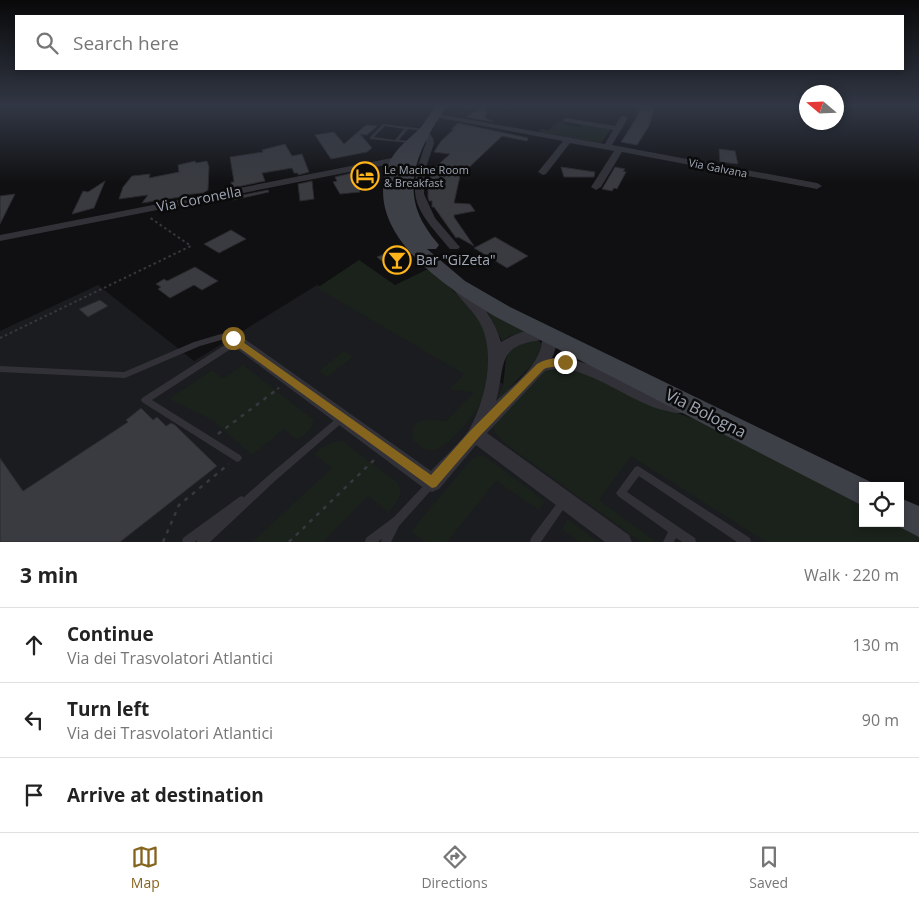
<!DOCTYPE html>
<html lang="en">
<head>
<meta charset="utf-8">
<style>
  body { margin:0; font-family:"Open Sans",sans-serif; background:#f2f2f2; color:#222 }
  .controls { position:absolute; right:15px; bottom:15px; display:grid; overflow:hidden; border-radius:0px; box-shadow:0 2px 8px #0003 }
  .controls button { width:45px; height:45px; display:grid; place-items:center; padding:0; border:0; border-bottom:1px solid #e0e0e0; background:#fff; color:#222; font:25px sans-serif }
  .compass { position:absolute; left:799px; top:85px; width:45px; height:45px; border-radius:50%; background:#fff; box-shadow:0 2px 8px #0003; rotate:289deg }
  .stop { position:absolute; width:15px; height:15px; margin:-11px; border:4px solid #85641e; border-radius:50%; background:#fff }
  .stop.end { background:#85641e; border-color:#fff; box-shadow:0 1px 5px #0008 }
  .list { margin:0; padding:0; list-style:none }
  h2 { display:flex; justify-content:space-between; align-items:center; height:65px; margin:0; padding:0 20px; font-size:21px }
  h2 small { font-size:16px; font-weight:400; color:#767676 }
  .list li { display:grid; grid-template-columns:32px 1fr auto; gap:15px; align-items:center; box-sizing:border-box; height:75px; padding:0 20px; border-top:1px solid #e0e0e0 }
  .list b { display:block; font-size:19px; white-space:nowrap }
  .list p { margin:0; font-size:16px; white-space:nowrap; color:#767676 }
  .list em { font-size:16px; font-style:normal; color:#767676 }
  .icon { flex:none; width:28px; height:28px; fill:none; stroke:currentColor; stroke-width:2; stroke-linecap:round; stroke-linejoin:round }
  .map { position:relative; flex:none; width:919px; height:542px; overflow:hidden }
  .search { position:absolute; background:#fff; box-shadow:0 2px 8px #0003; left:15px; right:15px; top:15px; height:55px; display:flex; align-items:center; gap:12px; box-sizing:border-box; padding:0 18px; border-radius:0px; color:#767676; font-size:19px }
  .sheet { height:290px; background:#fff }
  nav { display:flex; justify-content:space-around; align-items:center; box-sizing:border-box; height:70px; border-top:1px solid #e0e0e0; background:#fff; font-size:14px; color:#767676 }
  nav a { display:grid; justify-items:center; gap:2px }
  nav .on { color:#85641e }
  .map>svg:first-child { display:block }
  .built { fill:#1b1c1f }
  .green { fill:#1a221b }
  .building { fill:#393b40; stroke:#2a2a2e }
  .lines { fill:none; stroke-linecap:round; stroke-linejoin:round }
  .path-far2 { stroke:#36383e; stroke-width:1; stroke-dasharray:2 2.5; stroke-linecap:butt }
  .path-far1 { stroke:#36383e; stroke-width:2; stroke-dasharray:2.5 3; stroke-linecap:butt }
  .path { stroke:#36383e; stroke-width:2.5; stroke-dasharray:4 5.5; stroke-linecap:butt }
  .lane { fill:#313137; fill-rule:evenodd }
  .street { fill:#313137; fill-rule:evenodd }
  .secondary { fill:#3e4047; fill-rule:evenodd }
  .route { fill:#85641e }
  .labels { text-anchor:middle; stroke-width:5; stroke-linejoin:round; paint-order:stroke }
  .far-street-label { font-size:11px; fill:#9fa6b4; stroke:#0b0b0c }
  .far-poi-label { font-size:11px; fill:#9fa6b4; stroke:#0b0b0c; text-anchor:start }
  .street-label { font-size:14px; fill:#9fa6b4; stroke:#0b0b0c }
  .poi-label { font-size:14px; fill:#9fa6b4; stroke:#0b0b0c; text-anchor:start }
  .near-street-label { font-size:16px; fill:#9fa6b4; stroke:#0b0b0c }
</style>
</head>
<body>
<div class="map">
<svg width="919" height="542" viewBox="0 0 919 542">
  <rect width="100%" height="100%" fill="#101012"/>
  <!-- built -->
  <path class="built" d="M98,285l96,76 123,-76 328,174 140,83h-785v-211z"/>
  <!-- green -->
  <path class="green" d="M558,121l6,1 -1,2 17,3 3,-3 28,5 -10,14 -63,-11 3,-3 8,1z
    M359,260l36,25 33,-16c19,15 53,44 60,67 2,8 4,19 4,27 0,10 -8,35 -13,43 -8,13 -31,42 -46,44 -8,1 -15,-5 -20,-10 -4,-25 16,-20 33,-19l28,-29 -25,-3 15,-15 -147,-86z
    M477,301l53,31 -20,4 -8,5 -13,-26z
    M536,339l6,5 -4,15 -43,44 8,-17 3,-27 3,-7 4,-6z
    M344,351l9,6 -26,20 -8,-6z
    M243,365l71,55c-2,10 -9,15 -17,20l-13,-11 -32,26 -40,-35 -43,-21 43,-29 11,9z
    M572,367l89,40 52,19 150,80v17h32l24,13v6h-153l-135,-86 -32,44 55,40 -1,2h-12l-135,-98 -10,-10 -3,-8 52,-57z
    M337,441l7,1 54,41c6,12 -2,21 -10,29l-20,-16 -45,46h-71l80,-74 -18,-14 10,-8z
    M479,455l7,2 59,44 -6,9 -43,-29 -49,61h-22l-14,-11 60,-71z
    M568,519l30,23h-19l-17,-13z"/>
  <!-- building -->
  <path class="building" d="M640,107l14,2 -5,17 -12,19 -16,-3 16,-25z
    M480,108l7,1 -2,9 9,4 -28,-5z
    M458,123l70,15 -1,3 -25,-5 -42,40 -6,27 16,1 5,7 -21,4v2l20,29 -16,-9 -2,1 -22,-31h-2v-6h-3l-1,-4v-8l3,-3 -5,-1 3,-5 -2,-1 8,-7 -4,-1 19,-17 -16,-2 7,-11 13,-12h-3z
    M366,125l11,1 -10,9 -7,-1 12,14 -5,4 -36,7 -16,-24 19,-3 10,12z
    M285,144l7,12 10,-2 7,18 -11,3v-2h-4l-2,-5 -30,5 3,8 -33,7 -1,-6h3l-4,-25 33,-5 -1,-2z
    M719,149l16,2 3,13 -18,-2z
    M195,161l1,2 11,-2 2,6 -1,23 -5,3 -21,2 -2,2 -38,6 6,-8 -29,4 4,-12 9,-11 18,-2 -1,4 30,-6 -1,-7z
    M561,167l34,5 -1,5h-30z
    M615,167l10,2 -2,2 3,1 -9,17 -3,-1 -2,3 -10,-2z
    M352,173h3l5,19 -20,2 -7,-12 4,-1 -2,-4z
    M105,181l-11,27 -22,6 11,-23 5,1z
    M312,181l2,18 -14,2 -2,-17z
    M268,190l1,2 -36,8v-3z
    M15,194l-15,30v-28z
    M231,230l15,9 -27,14 -15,-9z
    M495,237l33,19 -21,12 -33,-20z
    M392,251l15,13 -14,6 -16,-13z
    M195,267l23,14 -16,9 -8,-5 -24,13 -12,-9 3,-2 -5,-3 8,-5 3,2z
    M100,300l8,6 -20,11 -9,-8z
    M141,408l12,12 4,-3 9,9 5,-3 4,2 42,41 -97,76h-120v-84l23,33 105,-69 -2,-2z"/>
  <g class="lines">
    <!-- path-far2 -->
    <path class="path-far2" d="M461,113l11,-6"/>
    <!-- path-far1 -->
    <path class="path-far1" d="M0,338l191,-92 -42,-29
      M277,389l3,-2"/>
    <!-- path -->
    <path class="path" d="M218,434l61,-46
      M163,542l16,-37 50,-41
      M289,542l86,-83"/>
    <!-- lane -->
    <path class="lane" d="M383,124l41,5 2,1 -2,1 -16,-2 -9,11 12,1v2h-2l-39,-4v-2zM385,126l19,3 -9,11 -21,-3z
      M221,334c7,0 15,2 20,7l-1,2 -88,57 88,55 2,3 -2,3 -3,1 -95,-60 -1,-2 1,-2 89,-57 -4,-1h-6l-21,6 -75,32 -125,-6v-6l124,6 70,-30z
      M341,416l3,1 1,2 -1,2 -69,60 -65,61h-13v-2l-2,2h-13l1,-4 55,-40 3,-2 3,1 25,-22 69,-58z
      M638,466l112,72 1,4h-14l-98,-66 -12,16 68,46 1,4h-14l-6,-4 -2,4h-11l5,-10 -50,-36 -2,-3 19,-26z
      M431,480l3,1 2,3 -2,3 -35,39 -8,16h-10l1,-3 -4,3h-13l1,-4 28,-21 34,-36z
      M564,496l3,2 2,3 -2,3 -26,38h-11l1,-4 30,-40z"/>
    <!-- street -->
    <path class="street" d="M432,113l173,31 8,-14 -47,-8 -4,-2 4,-2 49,8 6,-10h3l4,2 -16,27 205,38 5,3 -5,3 -195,-37 -21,35 -5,3 -5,-3 23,-36 -44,-8 -24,31 -3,1 -5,-3 25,-31 -128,-24 -4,-2z
      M420,129h6l7,9 1,5 -9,28 -1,23 11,24 23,27 2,2 -2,2h-8c-36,-42 -45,-51 -24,-106l-1,-5 -6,-7z
      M397,157l5,3 -2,2 -400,79v-6z
      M461,286l5,1c15,16 29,33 35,55 13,-9 37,-16 53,-12 5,9 2,19 -2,28 39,-1 69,24 104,37 10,4 20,4 30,7l2,5 -2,5c-7,2 -12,1 -19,-1 -38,-7 -84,-52 -122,-40l-58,62 142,102 3,7h-27l-129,-97 -37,44 -7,3 -7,-3 -193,-144 -2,-4 2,-4 5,-1 5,1 189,134c9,-10 33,-32 39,-43 15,-28 25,-70 12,-101 -6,-14 -19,-24 -28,-37zM542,340c-1,25 -29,45 -46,61 10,-35 -1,-56 46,-61z"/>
    <!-- secondary -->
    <path class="secondary" d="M435,107h11c-24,36 -47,77 -21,119 4,7 9,13 14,19l-3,4h-9l38,32 45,26 363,176 1,3h-11v20l-367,-189c-51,-30 -140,-87 -105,-158 8,-14 21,-22 31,-33 4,-6 9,-13 13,-19z
      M900,498l19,8v31l-27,-14h8z"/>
  </g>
  <!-- sky -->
  <linearGradient id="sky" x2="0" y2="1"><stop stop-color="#09090a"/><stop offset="0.58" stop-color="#313744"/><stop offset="1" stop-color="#313744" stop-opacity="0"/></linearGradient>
  <rect width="919" height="183" fill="url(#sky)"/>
  <!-- route -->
  <path class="route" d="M233,335l198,140 40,-45 66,-66c8,-5 25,-9 33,-2 -6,7 -18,3 -26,7l-65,68 -43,50 -4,1 -202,-147 -1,-3z"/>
  <!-- icons -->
  <defs>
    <g id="hotel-ring" transform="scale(1.4375)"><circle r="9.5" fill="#0b0b0c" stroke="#ffb41a" stroke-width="1.5"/><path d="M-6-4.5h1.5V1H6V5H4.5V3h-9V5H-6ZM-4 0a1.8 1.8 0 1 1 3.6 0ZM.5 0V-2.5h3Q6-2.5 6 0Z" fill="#ffb41a"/></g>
    <g id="bar-ring" transform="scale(1.4375)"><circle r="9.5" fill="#0b0b0c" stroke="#ffb41a" stroke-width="1.5"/><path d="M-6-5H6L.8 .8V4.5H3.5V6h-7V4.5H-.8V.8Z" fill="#ffb41a"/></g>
  </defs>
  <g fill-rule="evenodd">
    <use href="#hotel-ring" x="365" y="176"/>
    <use href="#bar-ring" x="397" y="260"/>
  </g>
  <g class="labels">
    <!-- far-street labels -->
    <g class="far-street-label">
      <text transform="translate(718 168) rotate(11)" y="4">Via Galvana</text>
    </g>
    <!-- far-poi labels -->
    <g class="far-poi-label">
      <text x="384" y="174">Le Macine Room<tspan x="384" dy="13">&amp; Breakfast</tspan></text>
    </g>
    <!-- street labels -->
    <g class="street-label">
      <text transform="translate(199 199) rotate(-11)" y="5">Via Coronella</text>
    </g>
    <!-- poi labels -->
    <g class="poi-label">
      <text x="416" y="265">Bar "GiZeta"</text>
    </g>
    <!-- near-street labels -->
    <g class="near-street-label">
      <text transform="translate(706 413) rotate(27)" y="6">Via Bologna</text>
    </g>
  </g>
</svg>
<div class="controls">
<button><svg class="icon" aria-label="locate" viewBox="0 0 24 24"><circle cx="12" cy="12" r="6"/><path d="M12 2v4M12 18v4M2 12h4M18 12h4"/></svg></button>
</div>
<svg class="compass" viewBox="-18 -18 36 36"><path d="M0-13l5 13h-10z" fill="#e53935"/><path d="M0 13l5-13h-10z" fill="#767676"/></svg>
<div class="stop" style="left:233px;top:338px"></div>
<div class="stop end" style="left:565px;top:362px"></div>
<div class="search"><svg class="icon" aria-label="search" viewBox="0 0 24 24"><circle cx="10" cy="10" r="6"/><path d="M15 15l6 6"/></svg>Search here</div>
</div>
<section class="sheet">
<h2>3 min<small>Walk · 220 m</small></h2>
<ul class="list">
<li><svg class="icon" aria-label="ahead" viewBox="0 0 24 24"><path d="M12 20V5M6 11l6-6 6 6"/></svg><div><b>Continue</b><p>Via dei Trasvolatori Atlantici</p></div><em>130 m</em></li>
<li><svg class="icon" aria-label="left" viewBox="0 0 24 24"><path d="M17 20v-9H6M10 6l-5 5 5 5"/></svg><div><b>Turn left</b><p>Via dei Trasvolatori Atlantici</p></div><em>90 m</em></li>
<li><svg class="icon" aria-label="arrive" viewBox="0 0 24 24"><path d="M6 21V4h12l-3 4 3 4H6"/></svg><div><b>Arrive at destination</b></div></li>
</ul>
</section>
<nav>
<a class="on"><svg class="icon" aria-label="map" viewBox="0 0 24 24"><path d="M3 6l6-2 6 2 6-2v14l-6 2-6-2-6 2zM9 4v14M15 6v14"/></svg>Map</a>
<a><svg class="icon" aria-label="directions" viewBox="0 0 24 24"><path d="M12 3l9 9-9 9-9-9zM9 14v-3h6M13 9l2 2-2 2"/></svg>Directions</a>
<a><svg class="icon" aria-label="saved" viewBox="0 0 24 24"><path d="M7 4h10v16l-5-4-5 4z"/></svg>Saved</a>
</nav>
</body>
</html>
